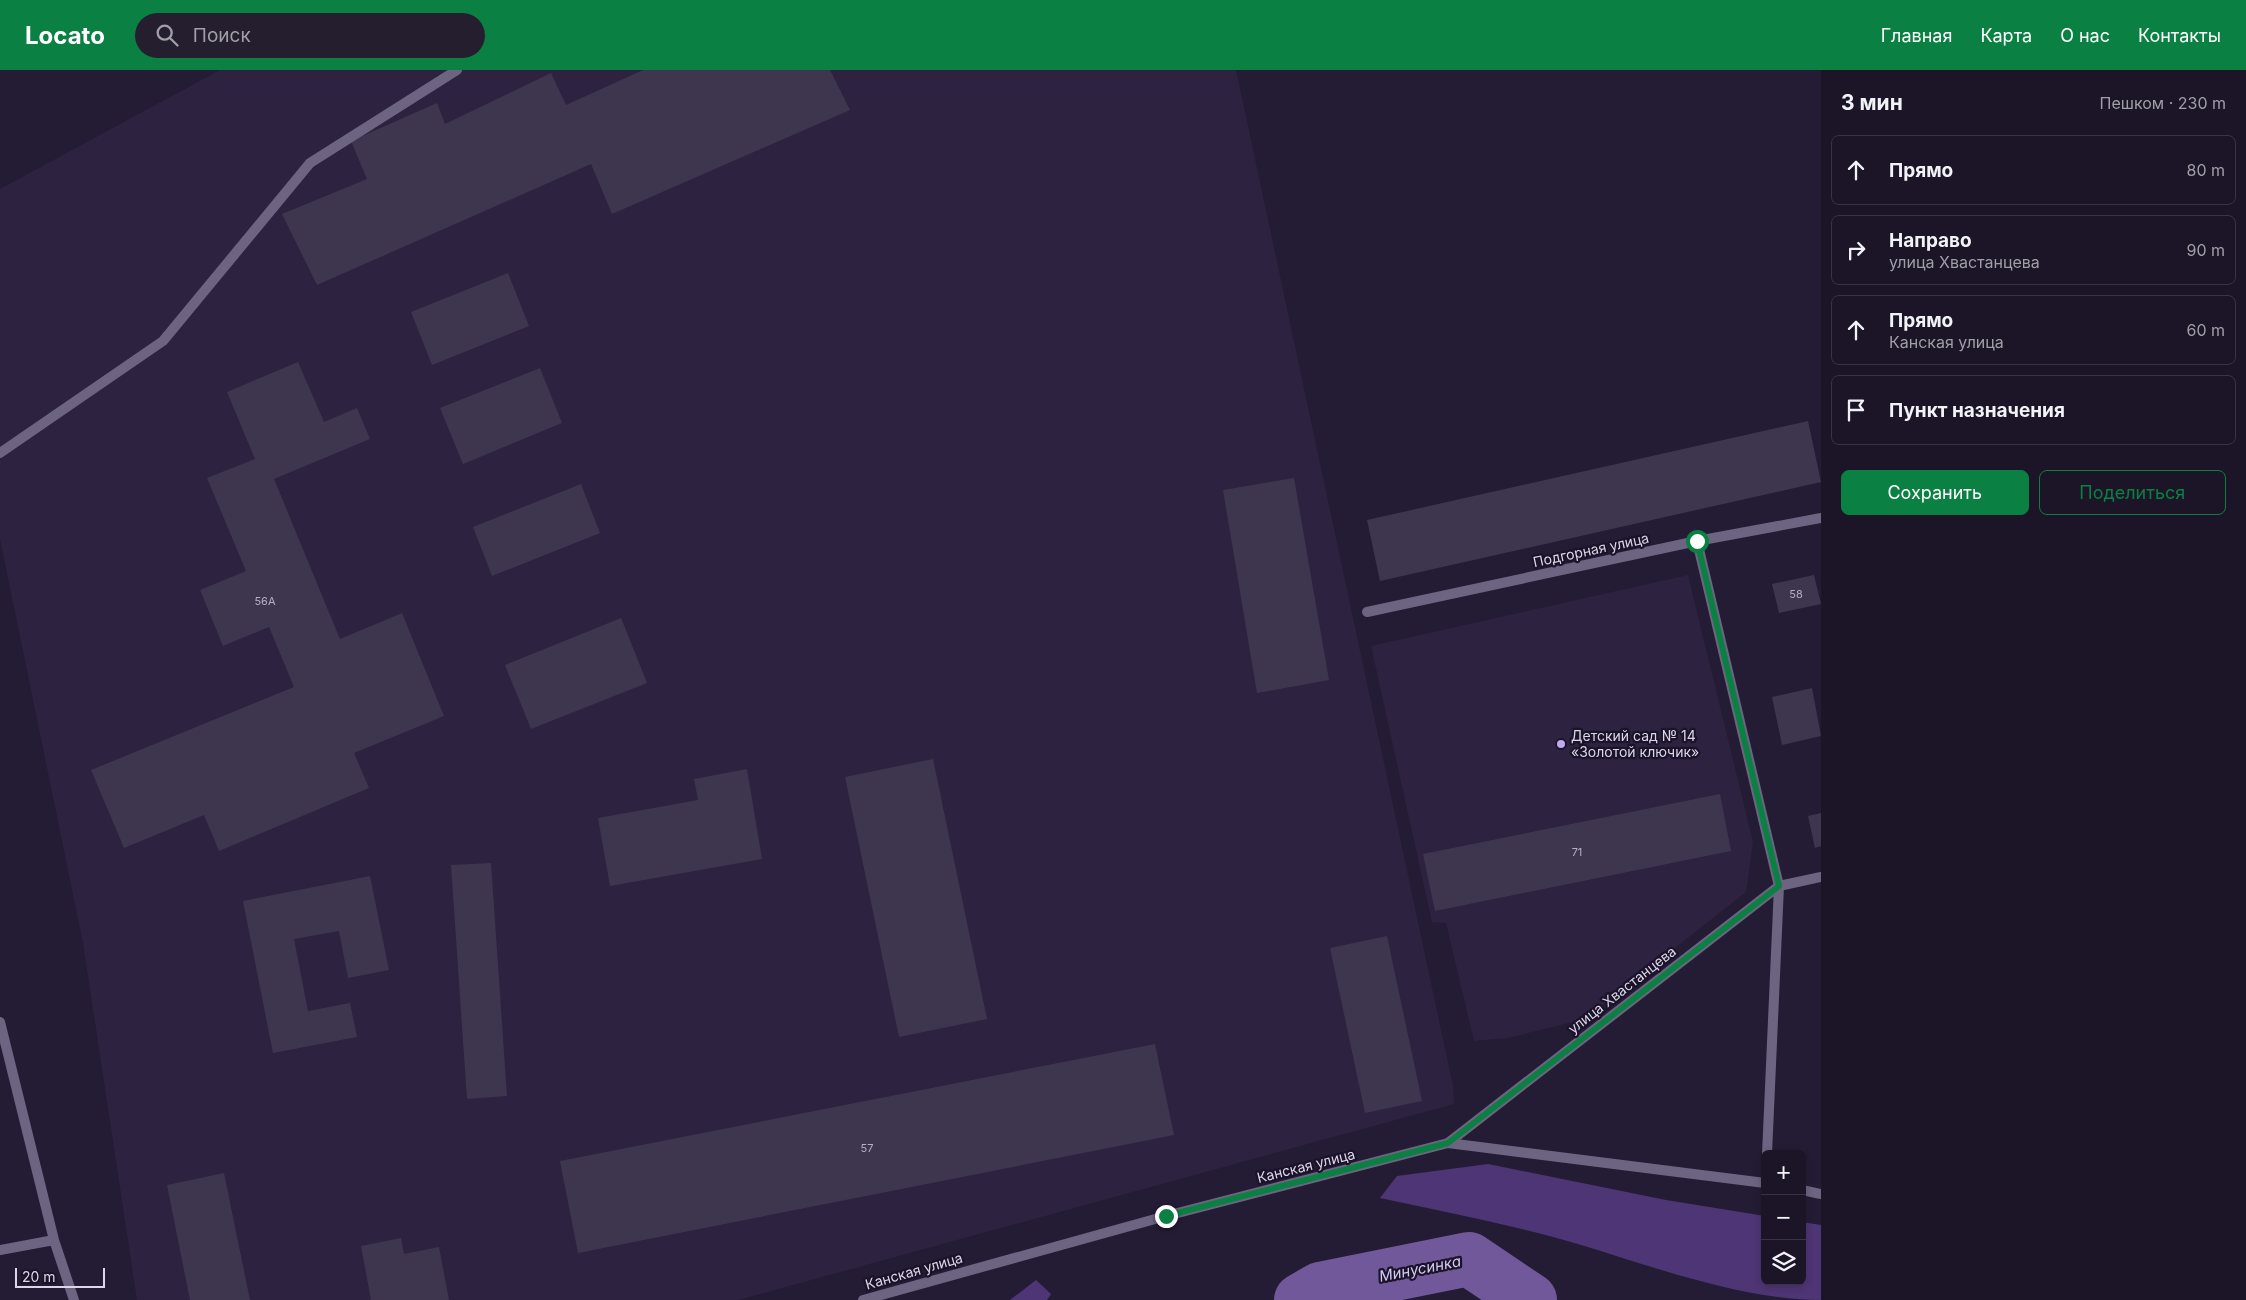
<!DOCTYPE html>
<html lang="ru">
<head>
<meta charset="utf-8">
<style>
  body { margin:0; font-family:Inter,sans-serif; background:#241e2f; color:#f1f3f6 }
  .controls { position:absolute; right:15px; bottom:15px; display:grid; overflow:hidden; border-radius:8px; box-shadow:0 2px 8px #0003 }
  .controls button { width:45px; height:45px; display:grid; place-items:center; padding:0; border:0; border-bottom:1px solid #393444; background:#1b1527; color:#f1f3f6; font:25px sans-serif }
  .scale { position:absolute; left:15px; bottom:12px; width:90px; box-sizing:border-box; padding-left:5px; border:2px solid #dcd7e8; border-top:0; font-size:14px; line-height:18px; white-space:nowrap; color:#dcd7e8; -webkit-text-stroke:4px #1b132a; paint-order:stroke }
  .stop { position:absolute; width:15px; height:15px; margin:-11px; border:4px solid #0b8043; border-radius:50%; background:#fff }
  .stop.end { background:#0b8043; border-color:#fff; box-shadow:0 1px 5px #0008 }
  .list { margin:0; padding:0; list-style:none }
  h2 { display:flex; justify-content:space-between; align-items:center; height:65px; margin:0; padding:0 20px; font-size:21px }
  h2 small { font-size:16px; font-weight:400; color:#a09fa7 }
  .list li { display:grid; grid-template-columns:32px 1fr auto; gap:15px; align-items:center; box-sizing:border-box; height:70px; margin:0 10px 10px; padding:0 10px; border:1px solid #393444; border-radius:8px }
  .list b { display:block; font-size:19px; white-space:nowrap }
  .list p { margin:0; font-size:16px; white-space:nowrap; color:#a09fa7 }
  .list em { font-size:16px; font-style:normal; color:#a09fa7 }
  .actions { display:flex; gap:10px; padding:15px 20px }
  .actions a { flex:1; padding:11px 0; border:1px solid #0b8043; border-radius:8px; text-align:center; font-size:18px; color:#0b8043 }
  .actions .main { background:#0b8043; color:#fff }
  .icon { flex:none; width:28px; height:28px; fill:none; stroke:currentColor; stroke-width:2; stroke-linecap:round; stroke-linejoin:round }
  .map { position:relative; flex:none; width:1821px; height:1230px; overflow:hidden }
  header { display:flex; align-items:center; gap:30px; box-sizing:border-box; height:70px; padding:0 25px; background:#0b8043; color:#fff }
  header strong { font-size:24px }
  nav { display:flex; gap:28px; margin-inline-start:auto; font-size:18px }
  .search { width:350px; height:45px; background:#241e2f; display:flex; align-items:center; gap:12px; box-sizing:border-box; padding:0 18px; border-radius:28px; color:#a09fa7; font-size:19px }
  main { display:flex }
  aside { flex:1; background:#1b1527 }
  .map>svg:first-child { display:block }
  .built { fill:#2d2240 }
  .forest { fill:#4e3575 }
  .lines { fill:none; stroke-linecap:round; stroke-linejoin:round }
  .river { stroke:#70589b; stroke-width:54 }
  .building { fill:#3e364f }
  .service { stroke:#6d6482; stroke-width:10 }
  .minor { stroke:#6d6482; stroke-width:10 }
  .tertiary { stroke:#6d6482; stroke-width:10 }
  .route { stroke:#0b8043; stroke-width:6 }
  .poi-dot { fill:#c1a8f3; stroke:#1b132a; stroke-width:2 }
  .labels { text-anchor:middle; stroke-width:4.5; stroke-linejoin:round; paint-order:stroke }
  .number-label { font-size:11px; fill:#b4afc2 }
  .street-label { font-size:14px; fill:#dcd7e8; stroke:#1b132a }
  .poi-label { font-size:14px; fill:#dcd7e8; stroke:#1b132a; text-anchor:start }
  .water-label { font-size:15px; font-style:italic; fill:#d6caf1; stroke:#1b132a }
</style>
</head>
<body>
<header>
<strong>Locato</strong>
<div class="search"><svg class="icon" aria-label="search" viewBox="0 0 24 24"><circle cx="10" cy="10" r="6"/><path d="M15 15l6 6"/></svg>Поиск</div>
<nav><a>Главная</a><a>Карта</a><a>О нас</a><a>Контакты</a></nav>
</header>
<main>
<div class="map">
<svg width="1821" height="1230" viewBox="0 0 1821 1230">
  <rect width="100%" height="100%" fill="#241c34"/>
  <!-- built -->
  <path class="built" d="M220,0h1016l217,1016 1,18 -716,196h-601l-54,-357 -83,-404v-350z
    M1688,505l65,267 -7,50 -161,127 -77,19 -34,3 -28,-118 -14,-1 -61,-276z"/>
  <!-- forest -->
  <path class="forest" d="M1488,1094l178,36 99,16v65h37v-59l19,3v75c-81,0 -172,-35 -250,-58 -63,-18 -127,-30 -191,-44l17,-22z
    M1036,1210l15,14 -4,6h-37z"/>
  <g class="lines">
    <!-- river -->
    <path class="river" d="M1301,1230l19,-11 149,-30 61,41"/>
  </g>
  <!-- building -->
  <path class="building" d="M643,0h187l20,40 -238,104 -21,-50 -274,121 -35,-71 85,-35 -16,-38 86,-38 8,21 106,-51 15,32z
    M508,203l21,53 -97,39 -21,-53z
    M298,292l26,60 33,-14 13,31 -96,40 66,160 62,-26 42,103 -90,37 15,35 -150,63 -15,-36 -80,33 -33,-78 203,-83 -25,-60 -46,19 -23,-56 46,-19 -39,-93 48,-19 -28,-67z
    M540,298l22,55 -99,41 -23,-56z
    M1808,351l13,61 -441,99 -13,-61z
    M1294,408l35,202 -72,13 -34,-203z
    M581,414l19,49 -108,43 -19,-49z
    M1814,505l7,29 -42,9 -7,-29z
    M621,548l26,65 -116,46 -26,-64z
    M1812,618l9,48 -39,9 -10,-48z
    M933,689l54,260 -88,18 -54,-260z
    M747,699l15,90 -152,27 -12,-68 100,-18 -4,-21z
    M1720,724l11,57 -296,60 -12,-57z
    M1821,743v33l-6,2 -7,-32z
    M491,793l16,233 -40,3 -16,-234z
    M370,806l19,94 -41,8 -9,-47 -45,8 14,72 42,-8 7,34 -84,16 -30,-152z
    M1387,866l35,165 -57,12 -35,-165z
    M1155,974l19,91 -596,118 -18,-92z
    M224,1103l26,127h-60l-23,-115z
    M401,1168l3,16 35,-7 10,53h-78l-10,-54z"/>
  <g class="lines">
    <!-- service -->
    <path class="service" d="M0,383l163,-112 147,-178 147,-93"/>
    <!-- minor -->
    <path class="minor" d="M1697,471l82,345 -12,268
      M1367,542l330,-71 124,-23
      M0,952l54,218 20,60
      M1448,1073l331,-257 42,-9
      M0,1180l54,-10"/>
    <!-- tertiary -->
    <path class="tertiary" d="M1802,1120l19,4
      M863,1230l303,-84 282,-73 317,40"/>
  </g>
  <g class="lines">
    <!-- route -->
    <path class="route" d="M1166,1146l282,-73 331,-257 -82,-345"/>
  </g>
  <!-- markers -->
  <circle class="poi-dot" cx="1561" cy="674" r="5"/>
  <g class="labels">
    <!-- number labels -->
    <g class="number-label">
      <text x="1796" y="528">58</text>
      <text x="265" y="535">56А</text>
      <text x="1577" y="786">71</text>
      <text x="867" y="1082">57</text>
    </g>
    <!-- street labels -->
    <g class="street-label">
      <text transform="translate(1591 480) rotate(-12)" y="5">Подгорная улица</text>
      <text transform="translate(1622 920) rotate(-38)" y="5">улица Хвастанцева</text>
      <text transform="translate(1306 1096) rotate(-14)" y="5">Канская улица</text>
      <text transform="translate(914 1201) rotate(-16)" y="5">Канская улица</text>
    </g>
    <!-- poi labels -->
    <g class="poi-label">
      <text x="1571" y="671">Детский сад № 14<tspan x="1571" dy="16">«Золотой ключик»</tspan></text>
    </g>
    <!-- water labels -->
    <g class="water-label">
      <text transform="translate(1420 1199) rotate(-11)" y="5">Минусинка</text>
    </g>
  </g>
</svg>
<div class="controls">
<button>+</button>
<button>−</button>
<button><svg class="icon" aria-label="layers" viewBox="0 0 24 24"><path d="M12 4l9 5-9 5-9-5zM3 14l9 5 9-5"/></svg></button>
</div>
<div class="scale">20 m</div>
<div class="stop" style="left:1697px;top:471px"></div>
<div class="stop end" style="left:1166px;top:1146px"></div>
</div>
<aside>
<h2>3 мин<small>Пешком · 230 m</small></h2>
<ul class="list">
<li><svg class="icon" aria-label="ahead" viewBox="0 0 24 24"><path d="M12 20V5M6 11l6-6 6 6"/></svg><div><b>Прямо</b></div><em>80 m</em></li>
<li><svg class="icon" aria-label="right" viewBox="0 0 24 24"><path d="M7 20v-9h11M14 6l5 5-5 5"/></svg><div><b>Направо</b><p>улица Хвастанцева</p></div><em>90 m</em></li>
<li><svg class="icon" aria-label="ahead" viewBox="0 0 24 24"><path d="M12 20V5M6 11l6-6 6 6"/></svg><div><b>Прямо</b><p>Канская улица</p></div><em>60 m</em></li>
<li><svg class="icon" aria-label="arrive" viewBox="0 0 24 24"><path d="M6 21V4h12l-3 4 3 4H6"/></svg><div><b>Пункт назначения</b></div></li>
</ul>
<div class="actions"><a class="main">Сохранить</a><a>Поделиться</a></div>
</aside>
</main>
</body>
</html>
